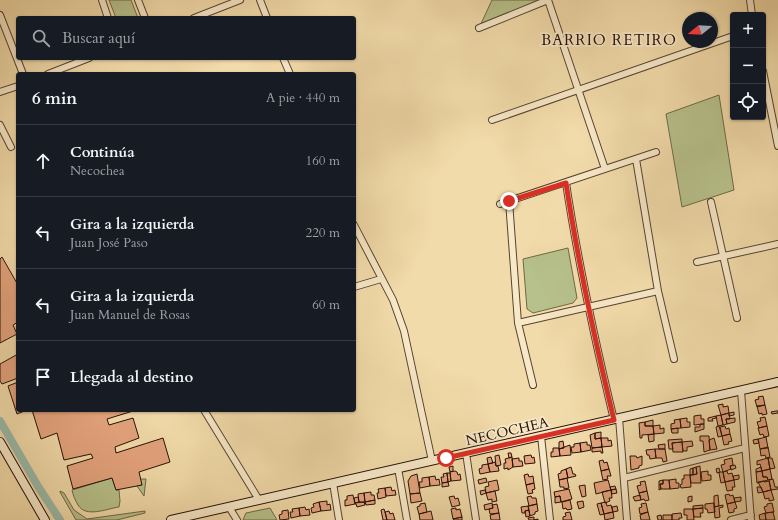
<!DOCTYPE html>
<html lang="es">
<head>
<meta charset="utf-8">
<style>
  body { margin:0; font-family:Cardo,serif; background:#242831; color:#f1f3f6 }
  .controls { position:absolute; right:12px; top:12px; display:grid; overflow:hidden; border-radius:4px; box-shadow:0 1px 3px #0004 }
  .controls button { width:36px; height:36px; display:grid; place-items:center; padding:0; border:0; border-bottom:1px solid #363941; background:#171b24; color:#f1f3f6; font:20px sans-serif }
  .compass { position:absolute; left:682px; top:12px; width:36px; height:36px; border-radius:50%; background:#171b24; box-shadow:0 1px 3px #0004; rotate:252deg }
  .stop { position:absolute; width:12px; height:12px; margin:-9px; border:3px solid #d93025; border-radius:50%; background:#fff }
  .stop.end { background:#d93025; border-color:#fff; box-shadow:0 1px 4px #0008 }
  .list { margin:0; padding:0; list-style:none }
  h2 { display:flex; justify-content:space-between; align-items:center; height:52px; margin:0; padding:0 16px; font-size:17px }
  h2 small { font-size:13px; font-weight:400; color:#9ea1a6 }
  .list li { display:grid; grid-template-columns:26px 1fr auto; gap:12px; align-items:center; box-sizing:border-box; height:72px; padding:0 16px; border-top:1px solid #363941 }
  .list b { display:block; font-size:15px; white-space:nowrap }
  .list p { margin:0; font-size:13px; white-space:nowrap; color:#9ea1a6 }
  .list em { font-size:13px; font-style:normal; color:#9ea1a6 }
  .icon { flex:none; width:22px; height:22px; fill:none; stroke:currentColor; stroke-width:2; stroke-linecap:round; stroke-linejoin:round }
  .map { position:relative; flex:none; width:778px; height:520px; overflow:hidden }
  .search { position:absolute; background:#171b24; box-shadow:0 1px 3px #0004; left:16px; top:16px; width:340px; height:44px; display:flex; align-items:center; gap:10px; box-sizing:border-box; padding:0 14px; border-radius:4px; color:#9ea1a6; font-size:15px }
  .panel { position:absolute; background:#171b24; box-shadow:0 1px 3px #0004; left:16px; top:72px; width:340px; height:340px; border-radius:4px }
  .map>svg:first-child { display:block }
  .green { fill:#b7c18b; stroke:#6e6849 }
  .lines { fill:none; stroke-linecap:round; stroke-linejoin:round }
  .canal { stroke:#9bbbab; stroke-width:8 }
  .building { fill:#e4a47e; stroke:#251007 }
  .minor-casing { stroke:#584330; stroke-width:8 }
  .secondary-casing { stroke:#251007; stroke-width:10 }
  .minor { stroke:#f7e8c8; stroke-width:6 }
  .secondary { stroke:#f7e8c8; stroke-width:8 }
  .route { stroke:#d93025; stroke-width:5 }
  .labels { text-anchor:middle; stroke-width:3.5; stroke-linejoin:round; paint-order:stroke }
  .street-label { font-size:14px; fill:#251007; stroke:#f7e8c8 }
  .neighbourhood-label { font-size:15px; letter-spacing:1px; fill:#251007; stroke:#f7e8c8 }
</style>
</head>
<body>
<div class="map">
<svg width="778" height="520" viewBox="0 0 778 520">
  <rect width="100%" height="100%" fill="#f2dbaa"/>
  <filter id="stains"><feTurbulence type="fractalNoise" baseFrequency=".005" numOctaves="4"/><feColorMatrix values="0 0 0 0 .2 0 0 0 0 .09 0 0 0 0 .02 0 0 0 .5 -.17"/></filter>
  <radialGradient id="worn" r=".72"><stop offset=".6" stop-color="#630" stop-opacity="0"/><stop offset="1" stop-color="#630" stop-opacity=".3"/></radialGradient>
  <!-- green -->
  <path class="green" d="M109,0h22l7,18h-22z
    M492,0h56l-69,28z
    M719,95l15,95 -52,17 -16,-93z
    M568,248l9,50 -4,5 -40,10 -6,-4 -4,-50z
    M112,478l4,12h3l1,11 -1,6c-13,2 -33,11 -41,-2 -3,-5 -5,-10 -6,-15z
    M140,479h6l-2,17 -7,-10 5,-1z
    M60,491l4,2 10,17 13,9 58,-8v2l-28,7h-41l-16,-28z
    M270,508l7,12h-34l3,-7z"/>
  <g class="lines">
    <!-- canal -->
    <path class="canal" d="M0,421l39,67 21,32"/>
  </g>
  <!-- building -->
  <path class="building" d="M2,257l16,28v37l-5,3 4,9 -17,9v-84z
    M18,354v24l-16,6 -2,-3v-17z
    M18,382v28h9l-10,4 -9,-28z
    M763,396l2,9 -8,2 -2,-7 4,-1 -1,-2z
    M723,404v3l5,-1 1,7 -8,2 -3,-10z
    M765,405l2,9 -5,1v-2l-3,1 -2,-8z
    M32,410h100l1,1 -26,8 2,6 24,-7 6,20 -24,9 1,6 47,-15 7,24 -31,10 3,13 -26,5 -4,-12 -39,11 -6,-23 26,-8 -2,-4 -27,6 -7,-27 -16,6z
    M776,411h2v2l-6,1 -1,-2z
    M734,412v3l-5,1v-3z
    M729,413l1,6h-4l1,5 -4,1 -2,-10z
    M701,415v4h3v5l-10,1v-9z
    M721,415l2,10 -5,1 -2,-10z
    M716,416v2l-4,1 1,2h-5v-3z
    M765,417l2,9 -8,2 -2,-6 4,-1 -1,-3z
    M687,418v4h3v5l-9,1 -1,-9z
    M735,418v4l-8,2 -1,-5z
    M680,419l1,9 -10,1v-5l4,-1 -1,-3z
    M653,420v6h-8v-4z
    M645,422v4h8l1,8 -12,1v3h-2l-1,-15z
    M700,424h4v5l-9,3v-5h5z
    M660,425v4l4,-1v5l-10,1 -1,-8z
    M719,426l3,10 -4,1 -2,-10z
    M725,426l1,3 3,-1 1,6 -8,2 -2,-9z
    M767,426l2,10 -5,1 -1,-3 -3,1 -2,-7z
    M678,428v5h-6l-1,-4z
    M601,432v6l-6,1v-6z
    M595,433v6l6,-1 1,9 -10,1 -2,-13z
    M654,434v7l-5,1 -1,-7z
    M730,434l2,7 -4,1 1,2 -5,1 -2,-9z
    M700,436h9l1,14 -6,2 -1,-11h-3z
    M766,437l2,11 -8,1 -2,-10z
    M601,438h7v3l3,-1 1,6 -10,1z
    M714,438l3,11 -7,1 -1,-10z
    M682,439v3l-10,1 1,6h-4l-1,-9z
    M758,439l1,4 -5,1 -1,-4z
    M563,441l1,7 -5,1v-7z
    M692,441l1,5 -6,1v4h-4l-1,-9z
    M587,442v3h3l1,5 -10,2 -1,-9z
    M682,442l1,10h-10l-1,-9z
    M580,443l1,9 -9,1 -1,-6h3v-3z
    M665,444v5h-6l-1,-4z
    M570,445l1,10 -11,1 -1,-7z
    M602,447l1,6h-2v-2l-9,1v-4z
    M768,447l2,10 -4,1 -1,-3 -4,1 -1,-7z
    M553,448h6l1,8 -9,1v-5h2z
    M655,449h10l2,12 -4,1 -1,-4h-6z
    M655,449l1,9 -6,1 -1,-4h-2l-1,-5z
    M508,453h3l1,4 -3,1z
    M499,455l2,10 -5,1 -1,-10z
    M531,455l1,3 2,-1 1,6 -10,1 -1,-8z
    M630,456h6l1,2 5,-2v9l-3,1v2l-8,2z
    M491,457l2,6 -5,1 -1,-6z
    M512,457l1,10 -5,3v-2l-4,1v-6h2l-1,-4z
    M519,458v3h3l1,5 -10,1 -1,-8z
    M732,458l1,7 -3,1 1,3 -8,3 -2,-7 4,-1 -1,-4z
    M768,458l2,11 -8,2 -2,-7 -3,1v-4z
    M768,458h4l3,10 -5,1z
    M603,460l1,3 3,-1 2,7 -8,2 -2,-10z
    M495,462l1,4h2l1,5 -9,1 -2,-8z
    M488,464l2,8 -10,2 -1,-5 3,-1v-3z
    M735,465l1,3 -5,2 -1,-4z
    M453,466v5l-3,1 -1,-5z
    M700,466l1,17h-10l-1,-8 7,-1 -1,-7z
    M571,467l2,7h2l1,2 -8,2 -2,-9z
    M696,467l1,7 -4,1v-7z
    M761,467l1,4 -6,1v-3z
    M693,468v7h-3v-6z
    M719,468l1,4 -3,1 -1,-4z
    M566,469l2,9 -9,2 -1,-6 3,-1v-2z
    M609,469l2,7h-4l1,3 -5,1 -2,-9z
    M770,469l2,10 -4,1 -1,-3h-4l-1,-6z
    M455,471l2,1 1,3 2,-1 1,6 -10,1 -1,-9z
    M708,471v4h3v5l-9,1 -1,-9z
    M727,471l1,3 4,-1 2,7 -9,2 -2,-10z
    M762,471l1,6h4l1,3 -11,3 -1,-11z
    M720,472h3l2,10 -4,1 -2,-10z
    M447,473l1,9 -6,1 -1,-6h3l-1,-3z
    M447,473h3l1,8 -3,1z
    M417,474l3,19 -10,1 -2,-13 3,-5z
    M528,474l1,3 4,-1 1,7 -8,2 -2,-10z
    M684,475h6l1,12 -10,1 -1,-3 2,-1v-5h2z
    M739,475v4l-5,1 -1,-4z
    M435,476l1,4 3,-1 1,6 -10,1 -1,-9z
    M429,477l1,9 -10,2 -1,-6h3v-4z
    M486,478l1,4 -8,2 -1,-4z
    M567,478l2,10 -5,1v-2h-4l-1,-7z
    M676,479v4h3v5l-9,1 -1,-9z
    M773,479l2,8h3v2l-7,1 -2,-10z
    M497,480l2,10 -13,3 -1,-6 4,-1 -1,-4z
    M608,480l3,10 -15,4 -2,-11z
    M663,480v4h-3l1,5 -2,1v-9z
    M663,480h6l1,9h-9l-1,-5h3z
    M734,480l1,7h-3l1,3 -6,1 -2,-9z
    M645,481l2,10 -8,2 -2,-7 4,-1 -1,-3z
    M764,481v1l5,-1 2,9 -8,2 -5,-10z
    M448,482l1,4 -7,1v-4z
    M534,483l1,6 -3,1 1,3 -5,1 -2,-9z
    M585,485l1,11 -4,1 -3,-11z
    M615,486l1,3 -5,1 -1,-3z
    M391,487l1,4 3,-1 1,5 -10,1 -1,-8z
    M757,487h4l2,5 -5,1z
    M385,488l1,9 -8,2 -1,-6h2l-1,-4z
    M569,489l3,10 -11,3 -1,-6 -5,1 -1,-5z
    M616,489l1,4 -5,1 -1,-4z
    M485,490l1,3 -5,2 -1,-4z
    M611,490l1,8h-3l1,3 -5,2 -3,-11z
    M771,490l3,10 -5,1v-3l-4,1 -2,-7z
    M495,491l2,10 -5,1v-3l-4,1 -2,-7z
    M647,491l2,9 -4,1 -1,-2 -3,1 -2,-7z
    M371,492v3h3l1,5 -10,2 -1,-9z
    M364,493l1,9h-6l-1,-8z
    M420,493l2,8 -11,2 -1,-9z
    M729,494l1,2 3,-1 2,7 -8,2 -2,-9z
    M353,495l2,9 -10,2v-6h2v-4z
    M640,495l1,5 -6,1 -2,-4z
    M718,495l1,11 -5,1v-11z
    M454,496l1,3 3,-1 2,7 -8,2 -3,-10z
    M531,496l1,2h4l1,6 -8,2 -2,-9z
    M560,496l1,6 -6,1v-6z
    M692,496v5l-4,1v-5z
    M358,497l1,5 -4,1 -1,-5z
    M741,497v4l-6,1 -1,-4z
    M375,500v4l-9,1 -1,-3z
    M570,500l2,9 -5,1 -1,-2 -3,1 -1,-7z
    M327,501v4l3,-1 1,6 -10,1 -2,-9z
    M583,501l1,6 -5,2 -2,-7z
    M319,502l2,9 -9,2 -1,-5 3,-1 -1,-3z
    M364,502l1,3 -8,2 -1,-3h-1v-1z
    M606,502l1,4 4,-1 2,7 -9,2 -3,-11z
    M735,502l2,6 -3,1v3l-5,1 -2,-9z
    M425,503l2,9 -8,2 -2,-7 3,-1v-2z
    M492,503l1,5 -8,2 -1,-5z
    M601,503l3,11 -4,1 -3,-11z
    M646,503l2,9 -8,2 -1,-6 3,-1 -1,-3z
    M714,503l1,9 -7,1 -1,-4h-2v-5z
    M772,503l2,9 -8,1 -2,-6 3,-1v-2z
    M497,504l2,9 -9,1 -1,-5 4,-1 -1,-3z
    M537,504l1,7 -3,1v2l-5,2 -2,-10z
    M703,505v3l-10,1v-3z
    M723,505v2l-4,1 1,9 -5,1 -1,-11z
    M528,506l1,4 -4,1v2h-3l-1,-6z
    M617,506l1,5 -5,1 -1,-5z
    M305,507l1,3 3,-1 1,6 -10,1 -1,-8z
    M299,508l1,8 -9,2 -1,-6h3l-1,-3z
    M456,508v2l4,-1 2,8 -9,2 -2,-10z
    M703,508v5h-3l1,4h-7l-1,-8z
    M384,509l1,3 2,8h-4l-2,-10z
    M684,509h9l1,11h-7v-5h-3z
    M288,510l1,9 -9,1 -1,-5 3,-1v-3z
    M529,510l1,6 -4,1 -1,-6z
    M389,511l1,3 3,-1 2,7h-8l-2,-8z
    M431,511l2,9h-13l-1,-6z
    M570,512l2,8h-9v-3l3,-1 -1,-3z
    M613,512l1,6 -9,2 -1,-6z
    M648,512l2,8h-9l-1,-5z
    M773,512l2,8h-9l-1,-7z
    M499,513l1,7h-9l-1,-5z
    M681,513l1,5h-3v2h-7v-6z
    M765,513l1,7h-6l-1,-5z
    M661,515l1,5h-4l-1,-4z
    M663,515h9v5h-9z
    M462,517v3h-8l-1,-1z
    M534,517v3l4,-1v1h-9l-1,-2z"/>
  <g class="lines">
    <!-- minor casing -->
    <g class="minor-casing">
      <path id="minor" d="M102,0l6,18
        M138,0l7,18
        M260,0l7,18
        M548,0l57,169
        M750,0l2,15
        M0,15l23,59
        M194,18l46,-18
        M479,28l69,-28
        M283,58l7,16
        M763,71l15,75
        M48,74l41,-16
        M0,92l18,-6
        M492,120l241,-84
        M0,125l11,22
        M636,159l22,132 16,68
        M566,183c12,79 29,158 48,237
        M509,201l9,122 15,62
        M711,202l26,116
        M500,204l156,-52
        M354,225l39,75 11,31 28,130
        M697,262l81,-18
        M354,287l27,-8
        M518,323l140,-32
        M741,391l10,129
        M204,410l55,90
        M619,418l8,102
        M541,436l9,84
        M466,453l10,67
        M398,468l9,52
        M624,478l121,-30
        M333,483l6,37
        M229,507l8,13
        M731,520l20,-5"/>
    </g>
    <!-- secondary casing -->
    <g class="secondary-casing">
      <path id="secondary" d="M0,442l45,78
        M171,520l607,-138"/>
    </g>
    <!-- minor -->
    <use href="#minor" class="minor"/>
    <!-- secondary -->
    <use href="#secondary" class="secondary"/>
  </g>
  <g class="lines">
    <!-- route -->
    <path class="route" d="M446,458l168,-38c-19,-79 -36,-158 -48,-237l-57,18"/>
  </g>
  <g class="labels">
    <!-- street labels -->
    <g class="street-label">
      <text transform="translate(507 431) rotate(-13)" y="5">NECOCHEA</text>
    </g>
    <!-- neighbourhood labels -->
    <g class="neighbourhood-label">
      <text x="609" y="45">BARRIO RETIRO</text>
    </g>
  </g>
  <rect width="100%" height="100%" filter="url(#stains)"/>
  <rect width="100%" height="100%" fill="url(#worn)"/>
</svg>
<div class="controls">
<button>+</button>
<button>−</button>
<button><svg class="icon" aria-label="locate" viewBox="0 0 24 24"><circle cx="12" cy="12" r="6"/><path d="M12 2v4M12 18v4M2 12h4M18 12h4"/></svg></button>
</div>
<svg class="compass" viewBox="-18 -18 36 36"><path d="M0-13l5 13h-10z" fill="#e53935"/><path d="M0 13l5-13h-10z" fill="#9ea1a6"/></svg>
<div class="stop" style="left:446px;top:458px"></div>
<div class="stop end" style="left:509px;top:201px"></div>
<div class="search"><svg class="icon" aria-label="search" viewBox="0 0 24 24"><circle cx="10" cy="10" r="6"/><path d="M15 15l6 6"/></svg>Buscar aquí</div>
<section class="panel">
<h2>6 min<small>A pie · 440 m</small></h2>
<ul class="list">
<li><svg class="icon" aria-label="ahead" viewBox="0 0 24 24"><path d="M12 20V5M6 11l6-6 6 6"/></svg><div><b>Continúa</b><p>Necochea</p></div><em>160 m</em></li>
<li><svg class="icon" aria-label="left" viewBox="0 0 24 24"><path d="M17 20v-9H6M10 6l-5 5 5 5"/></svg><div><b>Gira a la izquierda</b><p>Juan José Paso</p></div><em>220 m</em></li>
<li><svg class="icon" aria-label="left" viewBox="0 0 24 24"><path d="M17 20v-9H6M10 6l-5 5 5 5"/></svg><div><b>Gira a la izquierda</b><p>Juan Manuel de Rosas</p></div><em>60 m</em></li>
<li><svg class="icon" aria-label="arrive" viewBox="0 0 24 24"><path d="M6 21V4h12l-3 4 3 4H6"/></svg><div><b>Llegada al destino</b></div></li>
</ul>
</section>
</div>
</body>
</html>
